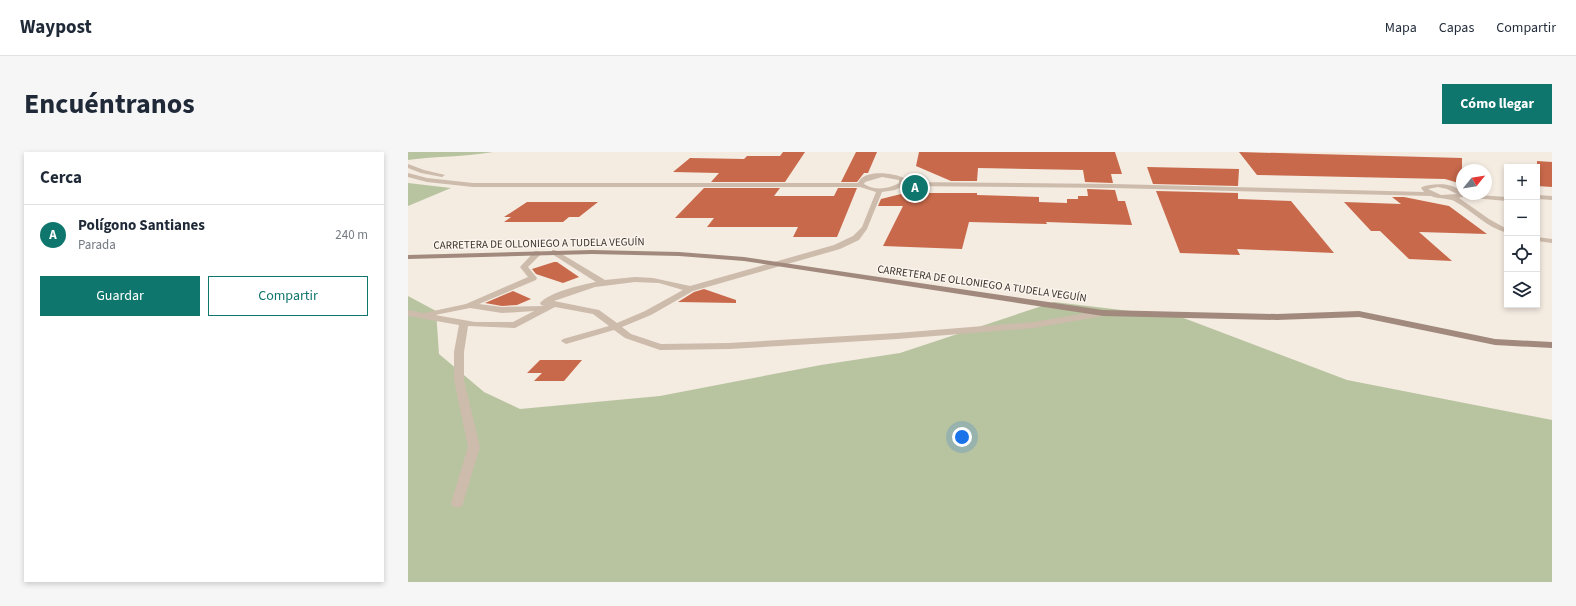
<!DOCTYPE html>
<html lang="es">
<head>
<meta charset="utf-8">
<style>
  body { margin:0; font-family:"Source Sans 3",sans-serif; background:#f6f6f7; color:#1f2937 }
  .controls { position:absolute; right:12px; top:12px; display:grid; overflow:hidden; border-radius:0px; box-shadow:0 2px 6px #0003 }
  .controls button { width:36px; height:36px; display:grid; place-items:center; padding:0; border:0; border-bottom:1px solid #e0e1e3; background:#fff; color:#1f2937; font:20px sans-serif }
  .compass { position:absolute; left:1048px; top:12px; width:36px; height:36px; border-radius:50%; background:#fff; box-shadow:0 2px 6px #0003; rotate:60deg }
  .you { position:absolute; left:554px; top:285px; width:14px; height:14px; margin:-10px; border:3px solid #fff; border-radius:50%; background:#1a73e8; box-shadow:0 0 0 6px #1a73e833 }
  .badge { display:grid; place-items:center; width:26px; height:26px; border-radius:50%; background:#0f766e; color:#fff; font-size:13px; font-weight:700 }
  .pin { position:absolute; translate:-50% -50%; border:2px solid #fff; box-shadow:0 1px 4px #0006 }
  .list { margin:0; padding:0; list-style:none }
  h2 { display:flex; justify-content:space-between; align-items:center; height:52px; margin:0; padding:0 16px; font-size:17px }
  h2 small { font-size:13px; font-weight:400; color:#747a83 }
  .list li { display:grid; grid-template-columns:26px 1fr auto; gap:12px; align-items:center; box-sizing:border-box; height:60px; padding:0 16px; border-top:1px solid #e0e1e3 }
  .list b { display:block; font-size:15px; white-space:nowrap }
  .list p { margin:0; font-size:13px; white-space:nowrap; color:#747a83 }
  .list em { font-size:13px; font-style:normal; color:#747a83 }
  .actions { display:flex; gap:8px; padding:12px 16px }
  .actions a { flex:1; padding:9px 0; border:1px solid #0f766e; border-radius:0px; text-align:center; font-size:14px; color:#0f766e }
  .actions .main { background:#0f766e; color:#fff }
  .icon { flex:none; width:22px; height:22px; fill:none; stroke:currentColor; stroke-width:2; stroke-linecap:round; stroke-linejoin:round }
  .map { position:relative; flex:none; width:1144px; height:430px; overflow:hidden; border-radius:0px }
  header { display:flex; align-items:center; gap:24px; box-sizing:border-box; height:56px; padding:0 20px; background:#fff; border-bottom:1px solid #e0e1e3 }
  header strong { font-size:19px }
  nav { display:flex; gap:22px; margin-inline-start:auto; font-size:14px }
  .intro { display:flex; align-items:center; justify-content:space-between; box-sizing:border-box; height:96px; padding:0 24px }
  h1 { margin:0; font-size:28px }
  .button { padding:10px 18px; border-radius:0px; background:#0f766e; color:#fff; font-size:14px; font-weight:700 }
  main { display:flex; gap:24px; padding:0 24px }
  aside { flex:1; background:#fff; border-radius:0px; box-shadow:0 2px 6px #0003 }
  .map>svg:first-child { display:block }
  .green { fill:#b8c4a0 }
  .building { fill:#c8694b }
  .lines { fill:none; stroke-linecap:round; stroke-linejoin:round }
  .street { fill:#cdbbac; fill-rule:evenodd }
  .secondary { fill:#a18a7d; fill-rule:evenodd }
  .labels { text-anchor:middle; stroke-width:3; stroke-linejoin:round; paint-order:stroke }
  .street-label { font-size:11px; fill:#3b302b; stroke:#fbf5ee }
</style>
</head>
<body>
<header>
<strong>Waypost</strong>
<nav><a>Mapa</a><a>Capas</a><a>Compartir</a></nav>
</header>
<div class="intro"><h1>Encuéntranos</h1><a class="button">Cómo llegar</a></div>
<main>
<aside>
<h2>Cerca<small></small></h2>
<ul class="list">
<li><span class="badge">A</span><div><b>Polígono Santianes</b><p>Parada</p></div><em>240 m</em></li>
</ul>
<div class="actions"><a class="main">Guardar</a><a>Compartir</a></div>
</aside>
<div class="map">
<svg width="1144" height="430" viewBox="0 0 1144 430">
  <rect width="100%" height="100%" fill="#f4ebe1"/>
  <!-- green -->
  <path class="green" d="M0,0h85c-28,5 -57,4 -85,8z
    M0,31l43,5 -43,18z
    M0,144l28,15 3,43 45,38 36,17 140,-13 161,-31 79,-12 154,-51 127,15 166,63 205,40v162h-1144z"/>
  <!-- building -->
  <path class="building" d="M375,0h22l-20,30h-74l8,-9 -46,-1 17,-14 54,1 3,-3h33z
    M448,0h21l-9,21h-4l-7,9h-16z
    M511,0h196l7,22h-11l2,9 -28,-1 -2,-12 -105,-2 -1,13h-26l-35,-15z
    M831,0l223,6v26l-17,-5 -188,-4z
    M1129,9l15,1v25l-15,-1z
    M739,15l92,2 -1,17 -85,-2z
    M296,36h76l-6,8h60l4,-8h19l-20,49h-44l5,-10h-91l7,-9h-39z
    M679,37l28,1 3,11h7l7,24 -86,-3 1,2 -78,-2 -7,27 -79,-3 20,-40h-25l3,-7 24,-6h72v2l62,2v5l28,1v-4h11v-3h10z
    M748,39l82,2v6l53,2 43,52 -97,-4 3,6 -60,-2z
    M984,45h12l45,9 38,28 -68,-2 33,29 -43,-2 -29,-28h-9l-27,-29 57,2z
    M119,50h71l-19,15h-10l-6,5h-59l7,-5h-7z
    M146,110h3l22,15 -16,6 -27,-9 -4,-5z
    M296,137l32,11v3l-58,-1 16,-10z
    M105,139l18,8 -14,6 -15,1 -17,-3z
    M132,208h42l-18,21h-30l8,-8h-15z"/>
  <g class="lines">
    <!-- street -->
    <path class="street" d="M0,12l16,6 21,5 -3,2 -21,-4 -13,-5z
      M0,21l19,5 46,5h385c6,-14 35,-10 46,-5l1,4 208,2 311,8 -3,-4 1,-1c11,-4 35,-5 40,7l45,3v4l-45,-4 -3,1 30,21 18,10v4c-21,-6 -34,-22 -53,-32 -5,-3 -16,-2 -23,-5l-318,-8 -210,-2 -8,4 -13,2 -15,37 -8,11 -19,9 -147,42 -42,24 -29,12 9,7 30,10 68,-1 168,-10 137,-11 69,-12 4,3 -4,3 -69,12 -137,11 -168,10 -69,1 -35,-12 -11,-8 -48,14 -5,-3 2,-2 46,-13 -16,-12 -38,-7 -40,21 -47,-2 -4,26v28l16,67 -17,56 -1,3 -5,2 -5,-2 -1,-3 17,-56 -14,-67v-28l5,-27 -51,-9v-6l16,3 42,-9 62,-27 -8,-10 15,-16h3l4,2 -14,14 9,11 -1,2 -57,24 23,3 42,-1 -3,-1 -1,-2c10,-11 41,-18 56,-21l-44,-28v-4h3l50,30 30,-3 18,1 37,8 144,-41 19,-9 9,-9 14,-35 -16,-5h-387l-46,-5 -19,-5zM474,25l17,3v3c-10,6 -24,8 -35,1l1,-2zM1030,35l9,2 10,5 -16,1 -13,-6zM227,130l24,1 24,7 -38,21 -28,12 -18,-13 -45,-9 41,-14zM62,156l32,5 32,-2 -21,11h-38l-40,-7z
      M1129,43l15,1v4l-15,-1z
      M1129,85l15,2v4l-15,-2z"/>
    <!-- secondary -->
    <path class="secondary" d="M184,98l87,2 65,5 359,53 174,4 82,-3 136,28 57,3v6l-57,-3 -136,-28 -82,3 -174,-4 -359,-55 -65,-5 -87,-2 -184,5v-4z"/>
  </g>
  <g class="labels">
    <!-- street labels -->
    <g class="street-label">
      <text transform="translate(131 91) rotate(-1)" y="4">CARRETERA DE OLLONIEGO A TUDELA VEGUÍN</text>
      <text transform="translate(574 131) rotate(8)" y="4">CARRETERA DE OLLONIEGO A TUDELA VEGUÍN</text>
    </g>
  </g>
</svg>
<div class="controls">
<button>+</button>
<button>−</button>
<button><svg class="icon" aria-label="locate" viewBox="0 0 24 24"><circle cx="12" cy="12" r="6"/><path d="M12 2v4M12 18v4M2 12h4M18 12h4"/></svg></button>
<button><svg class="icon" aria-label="layers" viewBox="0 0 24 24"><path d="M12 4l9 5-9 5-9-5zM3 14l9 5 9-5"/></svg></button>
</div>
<svg class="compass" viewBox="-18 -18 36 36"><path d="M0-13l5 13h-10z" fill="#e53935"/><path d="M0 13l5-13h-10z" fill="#747a83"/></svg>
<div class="you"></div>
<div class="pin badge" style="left:507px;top:36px">A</div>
</div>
</main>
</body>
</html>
